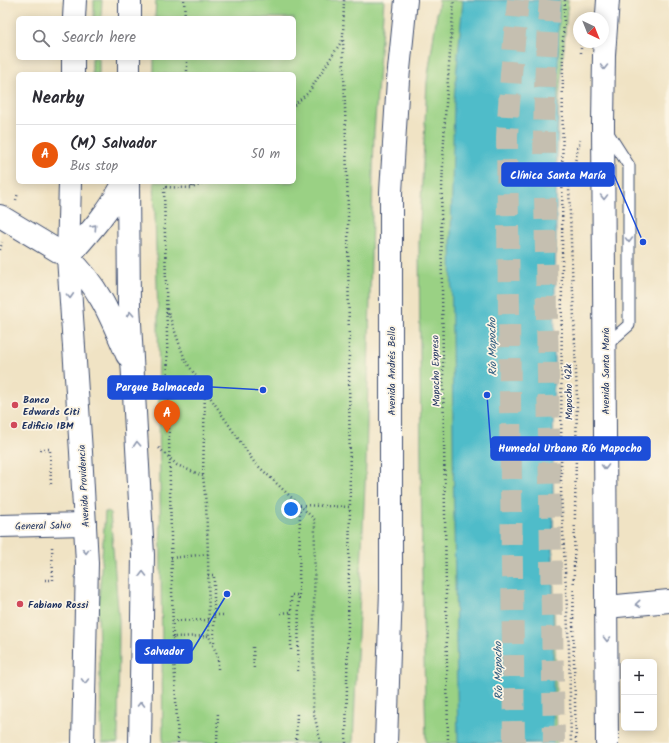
<!DOCTYPE html>
<html lang="en">
<head>
<meta charset="utf-8">
<style>
  body { margin:0; font-family:Kalam,sans-serif; background:#f7f7f7; color:#2b2b33 }
  .controls { position:absolute; right:12px; bottom:12px; display:grid; overflow:hidden; border-radius:6px; box-shadow:0 2px 10px #0003 }
  .controls button { width:36px; height:36px; display:grid; place-items:center; padding:0; border:0; border-bottom:1px solid #e1e1e2; background:#fff; color:#2b2b33; font:20px sans-serif }
  .compass { position:absolute; left:573px; top:12px; width:36px; height:36px; border-radius:50%; background:#fff; box-shadow:0 2px 10px #0003; rotate:137deg }
  .you { position:absolute; left:291px; top:509px; width:14px; height:14px; margin:-10px; border:3px solid #fff; border-radius:50%; background:#1a73e8; box-shadow:0 0 0 6px #1a73e833 }
  .badge { display:grid; place-items:center; width:26px; height:26px; border-radius:50%; background:#ea580c; color:#fff; font-size:13px; font-weight:700 }
  .pin { position:absolute; translate:-50% -33px; filter:drop-shadow(0 1px 2px #0008) }
  .pin::after { content:''; position:absolute; top:21px; width:14px; height:12px; background:inherit; clip-path:polygon(0 0,100% 0,50% 100%) }
  .list { margin:0; padding:0; list-style:none }
  h2 { display:flex; justify-content:space-between; align-items:center; height:52px; margin:0; padding:0 16px; font-size:17px }
  h2 small { font-size:13px; font-weight:400; color:#7c7c81 }
  .list li { display:grid; grid-template-columns:26px 1fr auto; gap:12px; align-items:center; box-sizing:border-box; height:60px; padding:0 16px; border-top:1px solid #e1e1e2 }
  .list b { display:block; font-size:15px; white-space:nowrap }
  .list p { margin:0; font-size:13px; white-space:nowrap; color:#7c7c81 }
  .list em { font-size:13px; font-style:normal; color:#7c7c81 }
  .icon { flex:none; width:22px; height:22px; fill:none; stroke:currentColor; stroke-width:2; stroke-linecap:round; stroke-linejoin:round }
  .map { position:relative; flex:none; width:669px; height:743px; overflow:hidden }
  .search { position:absolute; background:#fff; box-shadow:0 2px 10px #0003; left:16px; top:16px; width:280px; height:44px; display:flex; align-items:center; gap:10px; box-sizing:border-box; padding:0 14px; border-radius:6px; color:#7c7c81; font-size:15px }
  .panel { position:absolute; background:#fff; box-shadow:0 2px 10px #0003; left:16px; top:72px; width:280px; height:112px; border-radius:6px }
  .map>svg:first-child { display:block }
  .green { fill:#9ad184; stroke:#5a8071 }
  .water { fill:#4fbcc9; stroke:#357694 }
  .lines { fill:none; stroke-linecap:round; stroke-linejoin:round }
  .motorway-tunnel { stroke:#c5bfb0; stroke-width:22; stroke-dasharray:22 11; stroke-linecap:butt }
  .service-casing { stroke:#3b4a6d; stroke-width:13 }
  .minor-casing { stroke:#3b4a6d; stroke-width:24 }
  .secondary-casing { stroke:#3b4a6d; stroke-width:24 }
  .primary-casing { stroke:#3b4a6d; stroke-width:24 }
  .path { stroke:#3b4a6d; stroke-width:2.5; stroke-dasharray:1 3; stroke-linecap:butt }
  .service { stroke:#fff; stroke-width:11 }
  .minor { stroke:#fff; stroke-width:22 }
  .secondary { stroke:#fff; stroke-width:22 }
  .primary { stroke:#fff; stroke-width:22 }
  .oneway { stroke:#8d97ae }
  .poi-dot { fill:#d1495b; stroke:#fcf5e5; stroke-width:1.5 }
  .labels { text-anchor:middle; stroke-width:3.5; stroke-linejoin:round; paint-order:stroke }
  .street-label { font-size:10px; fill:#1b2f5e; stroke:#fcf5e5 }
  .poi-label { font-size:10px; font-weight:bold; fill:#1b2f5e; stroke:#fcf5e5; text-anchor:start }
  .water-label { font-size:11px; font-style:italic; fill:#2b597e; stroke:#fcf5e5 }
  .leader { fill:none; stroke:#1d4ed8; stroke-width:1.5 }
  .callout-dot { fill:#1d4ed8; stroke:#fcf5e5; stroke-width:1.5 }
  .callout { fill:#1d4ed8; stroke:#1d4ed8; stroke-width:1.5 }
  .callout-label { font-size:11px; text-anchor:middle; font-weight:bold; fill:#fff }
</style>
</head>
<body>
<div class="map">
<svg width="669" height="743" viewBox="0 0 669 743">
  <rect width="100%" height="100%" fill="#fcf5e5"/>
  <filter id="ink" filterUnits="userSpaceOnUse"><feTurbulence type="fractalNoise" baseFrequency=".025" numOctaves="2"/><feDisplacementMap in="SourceGraphic" scale="8" xChannelSelector="R" yChannelSelector="G"/><feConvolveMatrix kernelMatrix="1 2 1 2 8 2 1 2 1" color-interpolation-filters="sRGB"/></filter>
  <filter id="wash" filterUnits="userSpaceOnUse"><feTurbulence type="fractalNoise" baseFrequency=".012" numOctaves="4" result="noise"/><feDisplacementMap in="SourceGraphic" scale="16" xChannelSelector="R" yChannelSelector="G"/><feGaussianBlur stdDeviation="0.9" result="paint"/><feColorMatrix in="noise" values="0 0 0 0 0 0 0 0 0 0 0 0 0 0 0 0 0 1.4 0 .05"/><feComposite in="paint" operator="in"/></filter>
  <g filter="url(#wash)">
    <rect width="100%" height="100%" fill="#f0e3c4"/>
    <!-- green -->
    <path class="green" d="M94,0h8l-1,18h-7z
      M156,0h228l-10,133 -8,330 -13,280h-190l-5,-426 -4,-135h140v-108h-140v-16h140v-40h-139z
      M439,0h129l-9,102 -5,126 -1,320 4,195h-131l-4,-173 -3,-328 8,-160z
      M92,58h7v16h-7z
      M105,512h5l9,109 -1,122h-16l-4,-129z"/>
    <!-- water -->
    <path class="water" d="M463,0h96l-6,448v295h-95l-4,-216 -3,-291 3,-136z"/>
  </g>
  <g filter="url(#ink)">
    <g class="lines">
      <!-- motorway-tunnel -->
      <path class="motorway-tunnel" d="M550,0c-4,45 -5,89 -6,134l10,609
        M514,743l-7,-606 4,-63 7,-74"/>
      <!-- service casing -->
      <g class="service-casing">
        <path id="service" d="M605,346l24,-21v-159l-23,-36"/>
      </g>
      <!-- minor casing -->
      <g class="minor-casing">
        <path id="minor" d="M0,526l85,-2
          M607,607l62,-6"/>
      </g>
      <!-- secondary casing -->
      <g class="secondary-casing">
        <path id="secondary" d="M0,216l68,41"/>
      </g>
      <!-- primary casing -->
      <g class="primary-casing">
        <path id="primary" d="M74,18l1,-18
          M130,18v-18
          M73,74v-16
          M129,74v-16
          M70,182l-2,75 13,195 6,111 -4,180
          M128,182l1,123 14,250 -3,188
          M68,257c32,31 42,58 59,98
          M68,257c21,-24 42,-47 56,-75
          M386,743l5,-153v-398l7,-112 8,-80
          M607,743l-4,-619 1,-69 4,-55"/>
      </g>
      <!-- path -->
      <path class="path" d="M184,0l1,18
        M565,0l-2,38 -2,452 8,159 2,94
        M581,53v-11
        M187,58v16
        M294,105l14,-12 35,-54
        M192,182v6
        M16,200l2,-7
        M0,250l2,-8
        M167,309l18,51 69,102 61,58 -2,190 8,33
        M205,390l-2,86 3,28 2,50 1,82 9,21v15
        M159,448l18,17 26,11
        M40,449h10l1,37
        M300,505l50,2 -2,-296 -5,-172 1,-39
        M171,558l37,-4
        M208,575h6v67l-2,2
        M45,580h8l-1,-34
        M281,613l10,-1
        M214,615h11
        M172,621l37,-1
        M173,637l-9,-450 28,1 15,-6
        M253,647l1,24
        M291,650v-55h8
        M298,671l2,-165
        M178,743l-5,-106 36,-1
        M217,743l1,-32
        M296,743l1,-32
        M346,743l4,-236
        M448,743l-7,-530 4,-96 9,-117
        M576,743l-3,-121 4,-223 -8,-211 11,-48"/>
      <!-- service -->
      <use href="#service" class="service"/>
      <!-- minor -->
      <use href="#minor" class="minor"/>
      <!-- secondary -->
      <use href="#secondary" class="secondary"/>
      <!-- primary -->
      <use href="#primary" class="primary"/>
    </g>
    <!-- one-way arrows -->
    <defs><path id="oneway-chevron" d="M-2-3.5L2.5 0L-2 3.5" fill="none" stroke-width="1.6" stroke-linecap="round" stroke-linejoin="round"/></defs>
    <g class="oneway">
      <use href="#oneway-chevron" transform="translate(604 67) rotate(91)"/>
      <use href="#oneway-chevron" transform="translate(604 197) rotate(90)"/>
      <use href="#oneway-chevron" transform="translate(94 227) rotate(-48)"/>
      <use href="#oneway-chevron" transform="translate(629 240) rotate(90)"/>
      <use href="#oneway-chevron" transform="translate(70 296) rotate(87)"/>
      <use href="#oneway-chevron" transform="translate(130 314) rotate(-93)"/>
      <use href="#oneway-chevron" transform="translate(137 444) rotate(-93)"/>
      <use href="#oneway-chevron" transform="translate(605 467) rotate(90)"/>
      <use href="#oneway-chevron" transform="translate(86 551) rotate(88)"/>
      <use href="#oneway-chevron" transform="translate(143 574) rotate(-90)"/>
      <use href="#oneway-chevron" transform="translate(638 604) rotate(175)"/>
      <use href="#oneway-chevron" transform="translate(607 639) rotate(90)"/>
      <use href="#oneway-chevron" transform="translate(85 681) rotate(91)"/>
      <use href="#oneway-chevron" transform="translate(141 704) rotate(-89)"/>
    </g>
  </g>
  <!-- markers -->
  <g class="poi-dot">
    <circle cx="15" cy="405" r="4"/>
    <circle cx="14" cy="425" r="4"/>
    <circle cx="20" cy="604" r="4"/>
  </g>
  <g class="labels">
    <!-- street labels -->
    <g class="street-label">
      <text transform="translate(391 371) rotate(-90)" y="4">Avenida Andrés Bello</text>
      <text transform="translate(435 371) rotate(-91)" y="4">Mapocho Expreso</text>
      <text transform="translate(605 371) rotate(-90)" y="4">Avenida Santa María</text>
      <text transform="translate(568 392) rotate(-91)" y="4">Mapocho 42k</text>
      <text transform="translate(83 486) rotate(-93)" y="4">Avenida Providencia</text>
      <text transform="translate(43 525) rotate(-1)" y="4">General Salvo</text>
    </g>
    <!-- poi labels -->
    <g class="poi-label">
      <text x="23" y="403">Banco<tspan x="23" dy="12">Edwards Citi</tspan></text>
      <text x="22" y="429">Edificio IBM</text>
      <text x="28" y="608">Fabiano Rossi</text>
    </g>
    <!-- water labels -->
    <g class="water-label">
      <text transform="translate(492 347) rotate(-91)" y="4">Río Mapocho</text>
      <text transform="translate(498 671) rotate(-91)" y="4">Río Mapocho</text>
    </g>
  </g>
  <!-- callouts -->
  <path class="leader" d="M643 242L614 175M263 390L212 387M487 395L491 448M227 594L192 651"/>
  <g class="callout-dot">
    <circle cx="643" cy="242" r="4"/>
    <circle cx="263" cy="390" r="4"/>
    <circle cx="487" cy="395" r="4"/>
    <circle cx="227" cy="594" r="4"/>
  </g>
  <g class="callout">
    <rect x="502" y="163" width="112" height="23" rx="4"/>
    <rect x="108" y="376" width="104" height="23" rx="4"/>
    <rect x="491" y="437" width="159" height="23" rx="4"/>
    <rect x="136" y="640" width="56" height="23" rx="4"/>
  </g>
  <g class="callout-label">
    <text x="558" y="179">Clínica Santa María</text>
    <text x="160" y="391">Parque Balmaceda</text>
    <text x="570" y="452">Humedal Urbano Río Mapocho</text>
    <text x="164" y="655">Salvador</text>
  </g>
</svg>
<div class="controls">
<button>+</button>
<button>−</button>
</div>
<svg class="compass" viewBox="-18 -18 36 36"><path d="M0-13l5 13h-10z" fill="#e53935"/><path d="M0 13l5-13h-10z" fill="#7c7c81"/></svg>
<div class="you"></div>
<div class="pin badge" style="left:167px;top:433px">A</div>
<div class="search"><svg class="icon" aria-label="search" viewBox="0 0 24 24"><circle cx="10" cy="10" r="6"/><path d="M15 15l6 6"/></svg>Search here</div>
<section class="panel">
<h2>Nearby<small></small></h2>
<ul class="list">
<li><span class="badge">A</span><div><b>(M) Salvador</b><p>Bus stop</p></div><em>50 m</em></li>
</ul>
</section>
</div>
</body>
</html>
